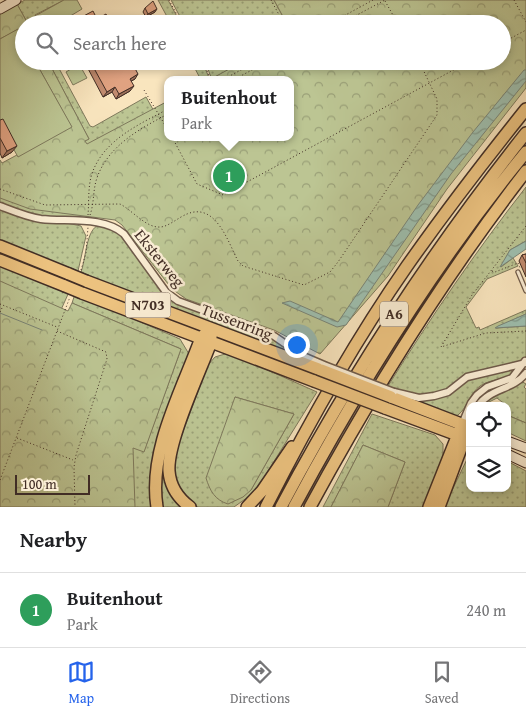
<!DOCTYPE html>
<html lang="en">
<head>
<meta charset="utf-8">
<style>
  body { margin:0; font-family:"Gentium Book Plus",serif; background:#f2f2f2; color:#202124 }
  .controls { position:absolute; right:15px; bottom:15px; display:grid; overflow:hidden; border-radius:10px; box-shadow:0 2px 8px #0003 }
  .controls button { width:45px; height:45px; display:grid; place-items:center; padding:0; border:0; border-bottom:1px solid #e0e0e0; background:#fff; color:#202124; font:25px sans-serif }
  .scale { position:absolute; left:15px; bottom:12px; width:75px; box-sizing:border-box; padding-left:5px; border:2px solid #412d25; border-top:0; font-size:14px; line-height:18px; white-space:nowrap; color:#412d25; -webkit-text-stroke:4px #fbeed5; paint-order:stroke }
  .you { position:absolute; left:296px; top:344px; width:18px; height:18px; margin:-12px; border:4px solid #fff; border-radius:50%; background:#1a73e8; box-shadow:0 0 0 8px #1a73e833 }
  .badge { display:grid; place-items:center; width:32px; height:32px; border-radius:50%; background:#2563eb; color:#fff; font-size:16px; font-weight:700 }
  .pin { position:absolute; translate:-50% -50%; border:2px solid #fff; box-shadow:0 1px 5px #0006 }
  .popup { position:absolute; left:164px; top:76px; width:130px; height:65px; box-sizing:border-box; display:grid; place-content:center; border-radius:10px; background:#fff; filter:drop-shadow(0 1px 4px #0005); font-size:16px; white-space:nowrap; color:#757577 }
  .popup b { font-size:19px; color:#202124 }
  .popup::after { content:''; position:absolute; left:50%; top:100%; margin-left:-10px; border:10px solid transparent; border-top-color:#fff }
  .list { margin:0; padding:0; list-style:none }
  h2 { display:flex; justify-content:space-between; align-items:center; height:65px; margin:0; padding:0 20px; font-size:21px }
  h2 small { font-size:16px; font-weight:400; color:#757577 }
  .list li { display:grid; grid-template-columns:32px 1fr auto; gap:15px; align-items:center; box-sizing:border-box; height:75px; padding:0 20px; border-top:1px solid #e0e0e0 }
  .list b { display:block; font-size:19px; white-space:nowrap }
  .list p { margin:0; font-size:16px; white-space:nowrap; color:#757577 }
  .list em { font-size:16px; font-style:normal; color:#757577 }
  .icon { flex:none; width:28px; height:28px; fill:none; stroke:currentColor; stroke-width:2; stroke-linecap:round; stroke-linejoin:round }
  .map { position:relative; flex:none; width:526px; height:507px; overflow:hidden }
  .search { position:absolute; background:#fff; box-shadow:0 2px 8px #0003; left:15px; right:15px; top:15px; height:55px; display:flex; align-items:center; gap:12px; box-sizing:border-box; padding:0 18px; border-radius:28px; color:#757577; font-size:19px }
  .sheet { height:140px; background:#fff }
  nav { display:flex; justify-content:space-around; align-items:center; box-sizing:border-box; height:70px; border-top:1px solid #e0e0e0; background:#fff; font-size:14px; color:#757577 }
  nav a { display:grid; justify-items:center; gap:2px }
  nav .on { color:#2563eb }
  .map>svg:first-child { display:block }
  .grass { fill:url(#grass-dots); stroke:#7e795c; fill-rule:evenodd }
  .forest { fill:url(#forest-crowns); stroke:#7e795c }
  .pitch { fill:#bcc593; stroke:#7e795c }
  .water { fill:url(#water-waves); stroke:#798578 }
  .lines { fill:none; stroke-linecap:round; stroke-linejoin:round }
  .stream { stroke:#798578; stroke-width:1 }
  .lane-casing { stroke:#6f5b4b; stroke-width:5.5 }
  .street-casing { stroke:#6f5b4b; stroke-width:9 }
  .secondary-casing { stroke:#412d25; stroke-width:11 }
  .highway-casing { stroke:#412d25; stroke-width:14 }
  .path { stroke:#412d25; stroke-width:1; stroke-dasharray:1 2.5; stroke-linecap:butt }
  .lane { stroke:#fbeed5; stroke-width:3 }
  .street { stroke:#fbeed5; stroke-width:6 }
  .secondary { stroke:#fbeed5; stroke-width:9 }
  .highway { stroke:#ecc27f; stroke-width:11 }
  .street-bridge-casing { stroke:#6f5b4b; stroke-width:9; stroke-linecap:butt }
  .highway-bridge-casing { stroke:#412d25; stroke-width:14; stroke-linecap:butt }
  .street-bridge { stroke:#fbeed5; stroke-width:6 }
  .highway-bridge { stroke:#ecc27f; stroke-width:11 }
  .wall { fill:#c18b6f; stroke:#412d25 }
  .shaded-wall { fill:#9d715a; stroke:#412d25 }
  .building { fill:#e0a281; stroke:#412d25 }
  .labels { text-anchor:middle; stroke-width:5; stroke-linejoin:round; paint-order:stroke }
  .shield { fill:#fbeed5; stroke:#79675a; stroke-width:1 }
  .shield-label { font-size:15px; font-weight:bold; fill:#412d25 }
  .street-label { font-size:16px; fill:#412d25; stroke:#fbeed5 }
</style>
</head>
<body>
<div class="map">
<svg width="526" height="507" viewBox="0 0 526 507">
  <defs>
    <pattern id="grass-dots" width="8" height="8" patternUnits="userSpaceOnUse" patternTransform="scale(1.25)"><rect width="8" height="8" fill="#bcc593"/><path d="M2 2h.1M6 6h.1" fill="none" stroke="#9aa078" stroke-width="1.8" stroke-linecap="round"/></pattern>
    <pattern id="forest-crowns" width="20" height="18" patternUnits="userSpaceOnUse" patternTransform="scale(1.25)"><rect width="20" height="18" fill="#bcc593"/><path d="M2 6a3 3 0 1 1 6 0M12 15a3 3 0 1 1 6 0" fill="none" stroke="#9aa078"/></pattern>
    <pattern id="water-waves" width="16" height="10" patternUnits="userSpaceOnUse" patternTransform="scale(1.25)"><rect width="16" height="10" fill="#9ebfaf"/><path d="M0 5q4-4 8 0t8 0" fill="none" stroke="#829c8e"/></pattern>
  </defs>
  <rect width="100%" height="100%" fill="#f9e5be"/>
  <filter id="stains"><feTurbulence type="fractalNoise" baseFrequency=".004" numOctaves="4"/><feColorMatrix values="0 0 0 0 .2 0 0 0 0 .09 0 0 0 0 .02 0 0 0 .5 -.17"/></filter>
  <radialGradient id="worn" r=".72"><stop offset=".6" stop-color="#630" stop-opacity="0"/><stop offset="1" stop-color="#630" stop-opacity=".3"/></radialGradient>
  <!-- grass -->
  <path class="grass" d="M25,0h39l-29,15 4,9h-11l-11,-20z
    M158,0h10l13,24h-10z
    M171,0h103l13,24h-103z
    M48,61h7l35,65 3,1 53,-30 9,16 -67,75 -2,33 -44,-3 -42,-14v-26l89,-39z
    M191,61h11l8,19h-9z
    M205,61h51l-44,19z
    M526,187v54l-16,9 -9,17 12,-9 5,8 -31,13 -21,28 10,21 3,-1 1,3 46,-20v4l-30,14 30,-2v30l-4,6 -55,13 -22,16 -20,5 -19,-2 -18,-8c43,-69 88,-135 138,-199z
    M0,209l81,17 5,10 -8,35 -78,-26z
    M99,225l12,3 13,10 43,57 84,33 29,14 18,14 -202,-74 -6,-6 -9,-4c5,-13 5,-43 18,-47z
    M0,252l198,77 -2,3 -196,-74z
    M0,264l69,28 -9,20 -60,-11z
    M75,294l105,45 9,15 -31,85 -7,27 2,41h-153v-22l128,-40 16,6 37,-102 -109,-46z
    M225,354l11,2 81,36 -62,100 -21,15h-36l-20,-16 -5,-26 5,-20 30,-80 7,-8zM235,397l59,17 -43,76z
    M519,367c-11,15 -25,10 -39,19 -11,8 -12,21 -22,29l-4,1 -46,-17 29,-1 32,-20z
    M521,381l5,3 -2,3 2,2v34l-19,-8v-9l-10,-8 -10,5 1,3h-8l6,-7z
    M372,414l63,21 8,9v11l-19,52h-36l17,-45 -42,-17 -32,62h-8z
    M162,447l9,45 11,15h-22z
    M470,453v35h37v-27l19,10v36h-82z"/>
  <!-- forest -->
  <path class="forest" d="M274,0h252v88l-79,101 -59,87 -68,78 -46,-24 -88,-31 -14,-10 -50,-64 -7,-5 -85,-11 -30,-11v-38l2,3 69,-37 -36,-65h13l41,78 -4,2 2,3 81,-43v36h122v-57h-81l35,-19h258v-37h-215z
    M17,4l11,20h-4v17l-7,-11 -17,9v-25z
    M0,281l68,30 4,-8 109,46 -37,103 -11,-4 2,59h-135z
    M235,397l59,17 -43,76 -8,7 -15,7c-13,-4 -18,-13 -22,-26z
    M507,415l19,8v18l-19,-9z
    M363,445l42,17 -17,45h-57z"/>
  <!-- pitch -->
  <path class="pitch" d="M64,0h13l5,9 -25,15h-18l-4,-8z
    M18,29l6,12v20h11l37,66 -54,30 -18,-32v-86z
    M79,64l8,14 -14,7 -7,-13z"/>
  <!-- water -->
  <path class="water" d="M524,70h2v11l-75,93 -105,151 -9,2 -55,-24 8,-2 48,21 80,-117 55,-73z
    M526,241v8l-26,18 10,-17z
    M526,314v12l-31,2 3,-2z"/>
  <g class="lines">
    <!-- stream -->
    <path class="stream" d="M0,313l42,17"/>
    <!-- lane casing -->
    <g class="lane-casing">
      <path id="lane" d="M518,272l8,19"/>
    </g>
    <!-- street casing -->
    <g class="street-casing">
      <path id="street" d="M0,206c13,5 27,11 41,13 26,3 63,-3 83,15l42,58 12,9 96,35 29,20 21,9
        M394,392l25,6 15,-2 14,-4 19,-15 59,-14
        M478,406c12,-18 35,-16 48,-33
        M462,424l9,-21 6,-8 10,-8 25,-9 13,-17"/>
    </g>
    <!-- secondary casing -->
    <g class="secondary-casing">
      <path id="secondary" d="M0,9l16,-9
        M507,441l19,7
        M507,454l19,9"/>
    </g>
    <!-- highway casing -->
    <g class="highway-casing">
      <path id="highway" d="M0,246l69,28
        M0,260l65,26
        M86,281l235,89
        M82,293l232,88
        M391,397l78,30 -30,80
        M385,408l78,29
        M157,507c-9,-56 25,-117 44,-169l5,-5
        M190,507c-12,-9 -20,-21 -21,-36 -2,-29 31,-99 42,-129v-7
        M247,507l15,-16 30,-44
        M266,507c42,-83 88,-165 141,-241 38,-54 78,-106 119,-157
        M281,507c70,-132 152,-257 245,-374
        M294,507c67,-125 142,-245 232,-355
        M310,507c64,-118 134,-230 216,-336
        M429,507l33,-83"/>
    </g>
    <!-- path -->
    <path class="path" d="M169,0l13,24
      M271,0l13,24
      M514,0l12,22
      M385,1l13,23
      M329,24l44,-24
      M340,24l45,-24
      M502,43l24,-13
      M203,61l8,19
      M222,80l36,-19
      M233,80l36,-19
      M144,90l24,40
      M172,137l25,47 26,11 247,-134
      M0,189l45,16 75,-1c12,6 26,24 40,23 8,0 19,-10 27,-13 29,-12 41,28 51,47l5,5 61,19 26,-13 8,-10 99,-147v-16l-18,-38
      M88,215c1,-12 0,-26 3,-38 10,-36 47,-52 77,-68
      M90,215c4,-11 3,-23 6,-34 10,-34 43,-52 72,-67
      M526,226l-54,69 -31,52 45,-14 40,-2
      M81,270l5,-17 2,-26
      M492,271l3,1 23,-9 2,5
      M0,304l57,23
      M0,312l3,-6
      M57,331l49,21 1,7 -31,96 -2,12 1,40
      M17,438l56,22
      M0,480l70,-183"/>
    <!-- lane -->
    <use href="#lane" class="lane"/>
    <!-- street -->
    <use href="#street" class="street"/>
    <!-- secondary -->
    <use href="#secondary" class="secondary"/>
    <!-- highway -->
    <use href="#highway" class="highway"/>
    <!-- street-bridge casing -->
    <g class="street-bridge-casing">
      <path id="street-bridge" d="M324,365l70,27"/>
    </g>
    <!-- highway-bridge casing -->
    <g class="highway-bridge-casing">
      <path id="highway-bridge" d="M69,274l17,7
        M65,286l17,7
        M321,370l70,27
        M314,381l71,27"/>
    </g>
    <!-- street-bridge -->
    <use href="#street-bridge" class="street-bridge"/>
    <!-- highway-bridge -->
    <use href="#highway-bridge" class="highway-bridge"/>
  </g>
  <!-- wall -->
  <path class="wall" d="M145,8l10,4 -9,5 -3,-5z
    M78,19h19l14,5h-36z
    M84,61h47l4,18 -4,2 -1,10 -14,8 -4,-7 -9,5z
    M0,120l12,32 -10,6 -2,-5z
    M526,254v23l-7,-16 3,-6z"/>
  <!-- shaded-wall -->
  <path class="shaded-wall" d="M157,9l-2,3 -9,5 2,-3z
    M138,74l-3,5 -9,5 4,-5z
    M134,86l-4,5 -14,8 3,-5z
    M115,87l-3,5 -9,5 4,-5z
    M17,146l-5,6 -10,6 5,-7z"/>
  <!-- building -->
  <path class="building" d="M153,1l4,8 -9,5 -3,-6z
    M93,11l4,8 9,-5 5,10h-30l-3,-5z
    M90,61h41l7,13 -8,5 4,7 -15,8 -4,-7 -8,5z
    M3,119l14,27 -10,5 -7,-13v-18z
    M526,254v9l-4,-8z"/>
  <g class="labels">
    <!-- shield labels -->
    <g class="shield">
      <rect x="125.5" y="292.5" width="45" height="25" rx="4"/>
      <rect x="380" y="301.5" width="28" height="25" rx="4"/>
    </g>
    <g class="shield-label">
      <text x="148" y="310">N703</text>
      <text x="394" y="319">A6</text>
    </g>
    <!-- street labels -->
    <g class="street-label">
      <text transform="translate(160 258) rotate(51)" y="6">Eksterweg</text>
      <text transform="translate(237 321) rotate(21)" y="6">Tussenring</text>
    </g>
  </g>
  <rect width="100%" height="100%" filter="url(#stains)"/>
  <rect width="100%" height="100%" fill="url(#worn)"/>
</svg>
<div class="controls">
<button><svg class="icon" aria-label="locate" viewBox="0 0 24 24"><circle cx="12" cy="12" r="6"/><path d="M12 2v4M12 18v4M2 12h4M18 12h4"/></svg></button>
<button><svg class="icon" aria-label="layers" viewBox="0 0 24 24"><path d="M12 4l9 5-9 5-9-5zM3 14l9 5 9-5"/></svg></button>
</div>
<div class="scale">100 m</div>
<div class="you"></div>
<div class="pin badge" style="left:229px;top:176px;background:#2e9e5b">1</div>
<div class="popup"><b>Buitenhout</b>Park</div>
<div class="search"><svg class="icon" aria-label="search" viewBox="0 0 24 24"><circle cx="10" cy="10" r="6"/><path d="M15 15l6 6"/></svg>Search here</div>
</div>
<section class="sheet">
<h2>Nearby<small></small></h2>
<ul class="list">
<li><span class="badge" style="background:#2e9e5b">1</span><div><b>Buitenhout</b><p>Park</p></div><em>240 m</em></li>
</ul>
</section>
<nav>
<a class="on"><svg class="icon" aria-label="map" viewBox="0 0 24 24"><path d="M3 6l6-2 6 2 6-2v14l-6 2-6-2-6 2zM9 4v14M15 6v14"/></svg>Map</a>
<a><svg class="icon" aria-label="directions" viewBox="0 0 24 24"><path d="M12 3l9 9-9 9-9-9zM9 14v-3h6M13 9l2 2-2 2"/></svg>Directions</a>
<a><svg class="icon" aria-label="saved" viewBox="0 0 24 24"><path d="M7 4h10v16l-5-4-5 4z"/></svg>Saved</a>
</nav>
</body>
</html>
